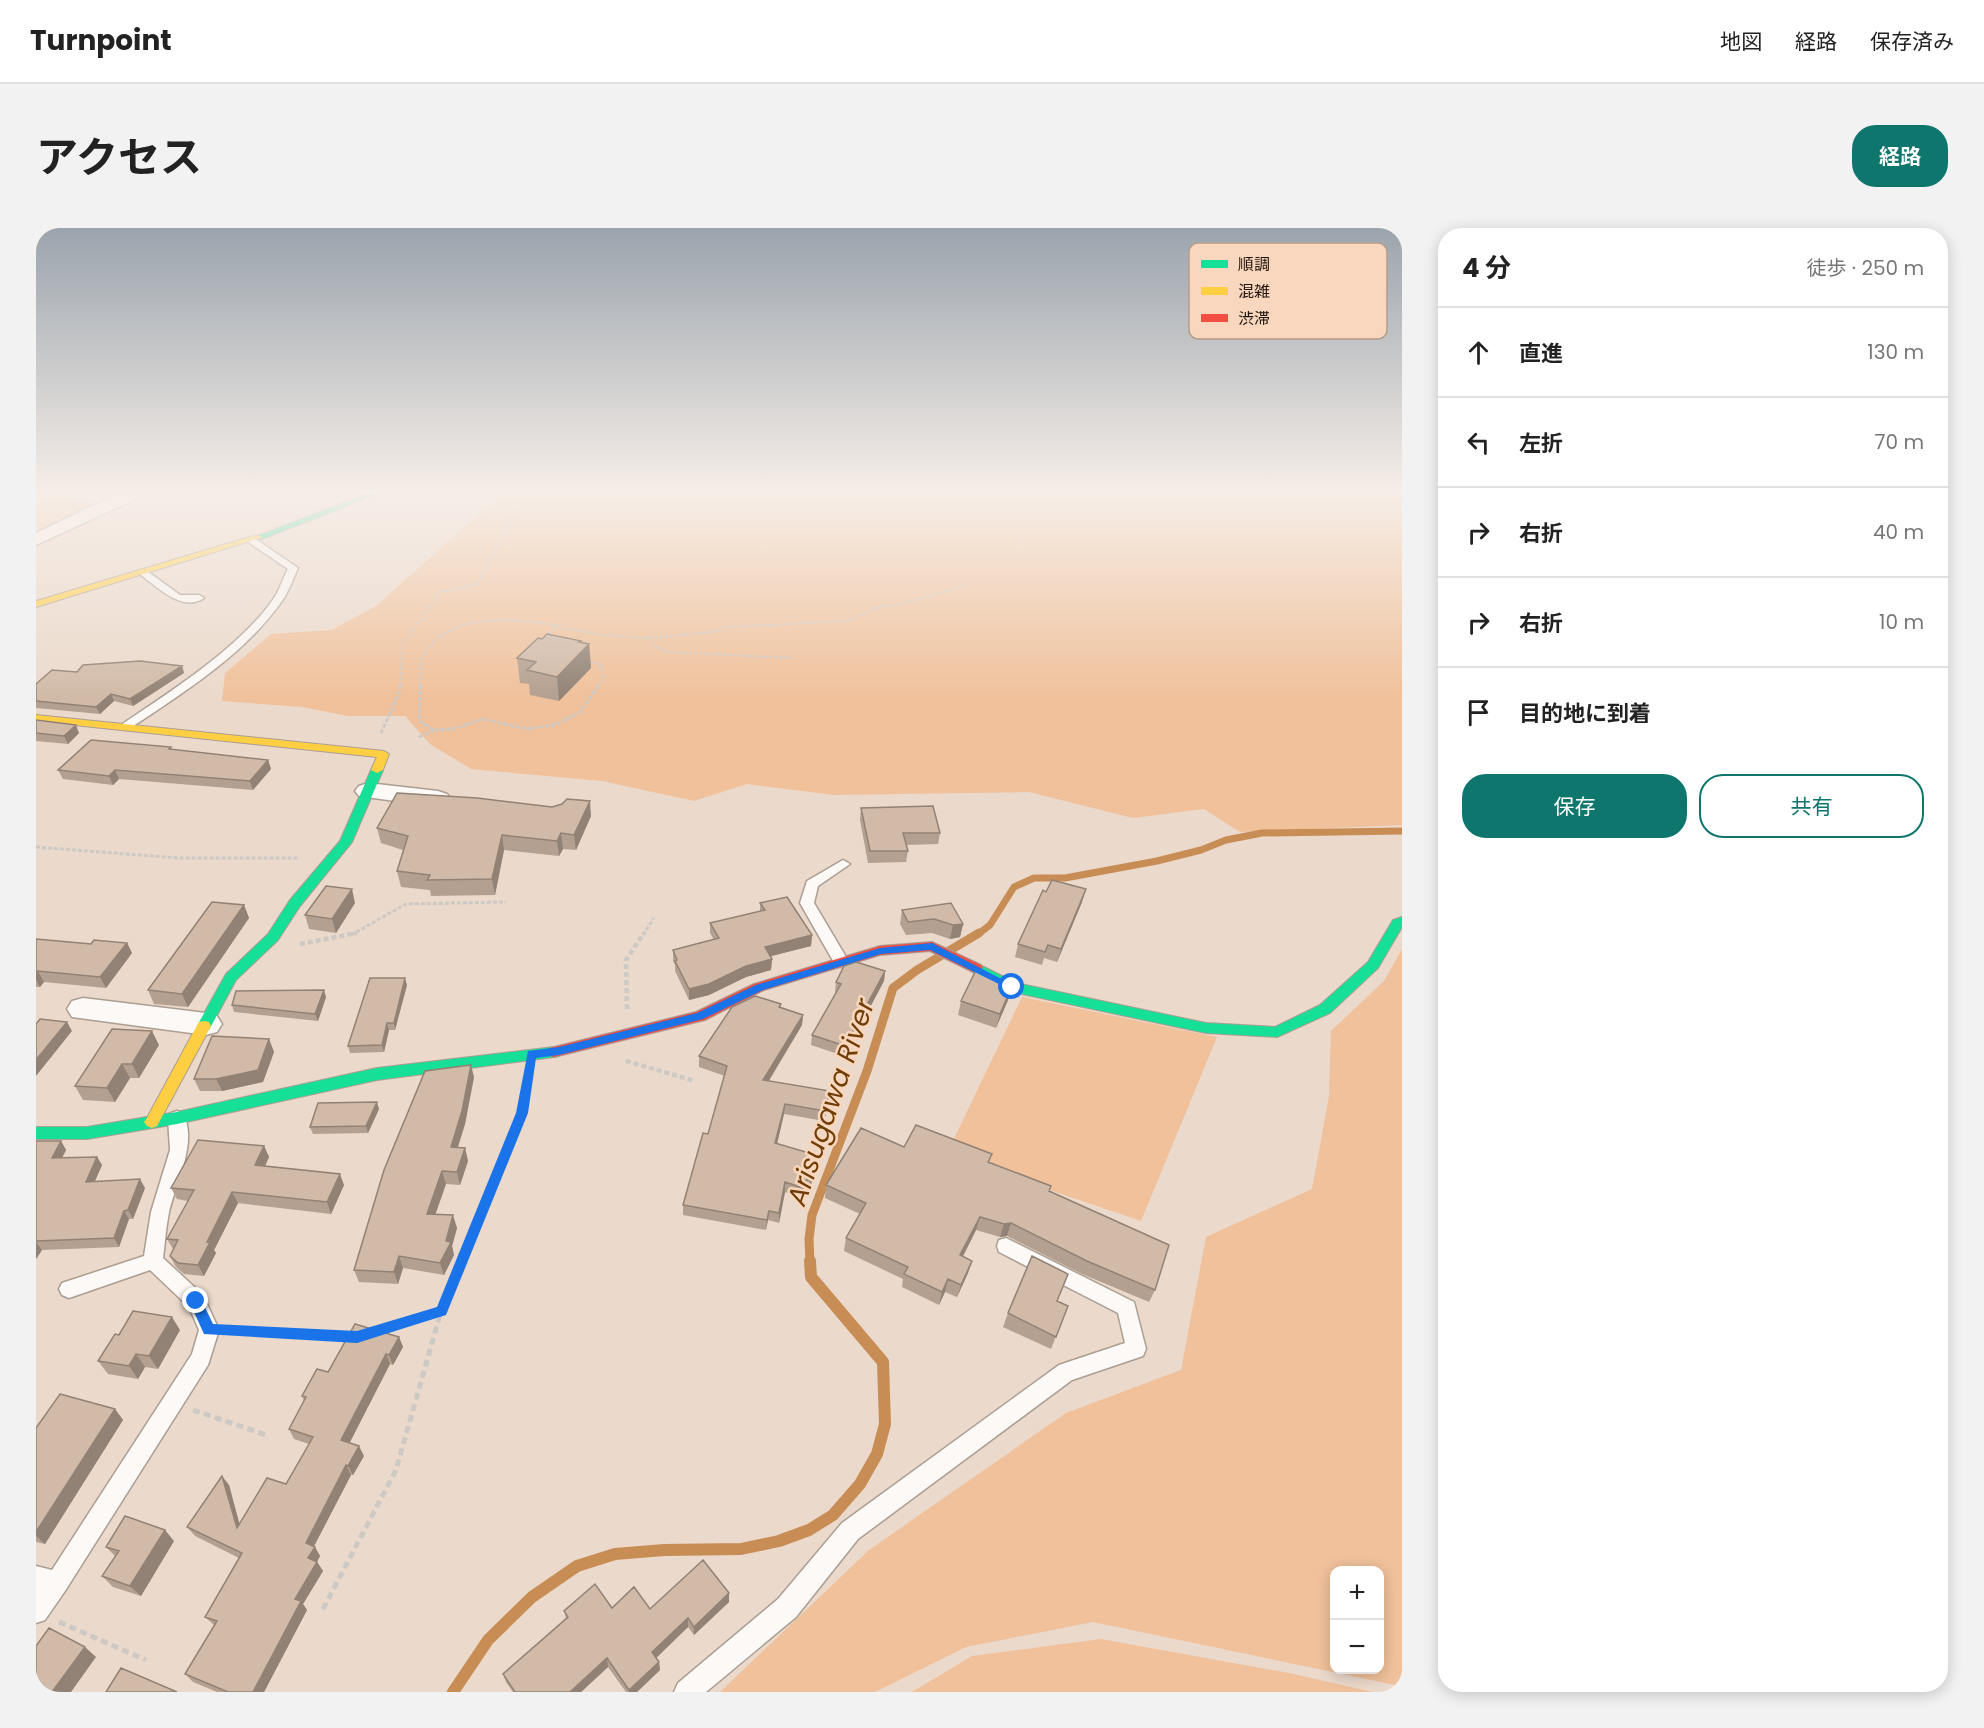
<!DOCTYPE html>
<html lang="ja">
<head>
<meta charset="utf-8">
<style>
  body { margin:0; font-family:Poppins,"Noto Sans JP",sans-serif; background:#f2f2f2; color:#222 }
  .controls { position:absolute; right:18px; bottom:18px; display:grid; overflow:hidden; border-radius:12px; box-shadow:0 3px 15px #0003 }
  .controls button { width:54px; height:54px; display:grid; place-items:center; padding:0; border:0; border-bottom:2px solid #e0e0e0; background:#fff; color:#222; font:30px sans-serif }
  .stop { position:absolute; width:18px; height:18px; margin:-14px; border:4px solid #1a73e8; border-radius:50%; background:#fff }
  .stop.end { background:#1a73e8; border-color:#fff; box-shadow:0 2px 6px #0008 }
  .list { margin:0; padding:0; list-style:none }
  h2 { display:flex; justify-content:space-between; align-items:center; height:78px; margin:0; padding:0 24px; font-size:26px }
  h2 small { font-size:20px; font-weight:400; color:#767676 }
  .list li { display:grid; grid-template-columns:39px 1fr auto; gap:18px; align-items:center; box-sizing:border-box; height:90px; padding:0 24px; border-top:2px solid #e0e0e0 }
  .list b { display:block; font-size:22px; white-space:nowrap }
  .list em { font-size:20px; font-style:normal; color:#767676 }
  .actions { display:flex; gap:12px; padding:18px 24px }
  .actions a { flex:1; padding:14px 0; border:2px solid #0f766e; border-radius:24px; text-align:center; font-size:21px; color:#0f766e }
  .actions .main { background:#0f766e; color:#fff }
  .icon { flex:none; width:33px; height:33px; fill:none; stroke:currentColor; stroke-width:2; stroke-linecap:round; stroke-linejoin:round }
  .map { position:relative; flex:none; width:1366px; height:1464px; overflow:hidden; border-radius:24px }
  header { display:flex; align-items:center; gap:36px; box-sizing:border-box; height:84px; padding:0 30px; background:#fff; border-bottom:2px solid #e0e0e0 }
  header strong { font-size:28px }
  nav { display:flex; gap:33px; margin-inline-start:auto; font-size:21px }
  .intro { display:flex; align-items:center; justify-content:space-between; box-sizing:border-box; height:144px; padding:0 36px }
  h1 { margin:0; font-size:42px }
  .button { padding:15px 27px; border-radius:24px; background:#0f766e; color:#fff; font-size:21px; font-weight:700 }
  main { display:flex; gap:36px; padding:0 36px }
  aside { flex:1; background:#fff; border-radius:24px; box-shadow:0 3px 15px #0003 }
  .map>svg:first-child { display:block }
  .green { fill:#f0c19b; fill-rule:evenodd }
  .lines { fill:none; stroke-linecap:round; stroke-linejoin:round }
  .stream-far2 { stroke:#c78d55; stroke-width:7 }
  .stream-far1 { stroke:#c78d55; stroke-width:9 }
  .stream { stroke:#c78d55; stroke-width:12 }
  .lane-casing { stroke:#ab9e93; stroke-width:3 }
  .street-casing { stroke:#ab9e93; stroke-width:3 }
  .fast-casing { stroke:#ab9e93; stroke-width:2 }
  .slow-casing { stroke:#ab9e93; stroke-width:2 }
  .jam-casing { stroke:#ab9e93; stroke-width:2 }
  .path-far3 { stroke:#cdc9c5; stroke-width:2; stroke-dasharray:3 2; stroke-linecap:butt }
  .path-far2 { stroke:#cdc9c5; stroke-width:3; stroke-dasharray:4 2; stroke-linecap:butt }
  .path-far1 { stroke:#cdc9c5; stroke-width:4.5; stroke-dasharray:5 3; stroke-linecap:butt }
  .path { stroke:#cdc9c5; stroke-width:5; stroke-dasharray:7 4.5; stroke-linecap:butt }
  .lane { fill:#fcf9f7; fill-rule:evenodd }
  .street { fill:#fcf9f7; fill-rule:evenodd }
  .fast { fill:#16e098; fill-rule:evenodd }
  .slow { fill:#ffcf43; fill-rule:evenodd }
  .jam { fill:#f24e42; fill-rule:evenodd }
  .wall { fill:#b4a090 }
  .shaded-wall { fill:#928275 }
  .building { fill:#d1baa7; stroke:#928275; stroke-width:1.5 }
  .route { fill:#1a73e8 }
  .labels { text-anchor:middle; stroke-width:5; stroke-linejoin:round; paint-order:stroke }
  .near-water-label { font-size:27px; font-style:italic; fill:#6f3d05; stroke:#f8d7be }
  .key { fill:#f8d7be; stroke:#b79d89; stroke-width:1.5 }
  .key-label { font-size:16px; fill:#20150c }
</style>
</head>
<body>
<header>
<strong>Turnpoint</strong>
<nav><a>地図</a><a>経路</a><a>保存済み</a></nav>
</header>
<div class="intro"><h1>アクセス</h1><a class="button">経路</a></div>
<main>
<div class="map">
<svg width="1366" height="1464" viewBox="0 0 1366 1464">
  <rect width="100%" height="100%" fill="#ebd9cb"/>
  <!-- green -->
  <path class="green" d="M469,266h897v331l-162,7 -36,-23 -71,9 -104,-26 -195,3 -87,-11 -53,17 -92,-20 -131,-12 -41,-25 -25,-28h-57l-46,-9 -80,-6 3,-28 46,-39 61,-4 44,-24 86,-77z
    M0,267l67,9 -52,25 -15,-2z
    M1366,721v743l-2,-6 -307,-64 -127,25 -91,45h-155l149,-142 197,-137 115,-43 25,-133 106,-48 17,-93 2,-65 53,-50zM1298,1342h46v100h-46z
    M986,769l195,40 -76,184 -112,-38 -78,-38z
    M1065,1411l188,34 84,19h-461l60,-36z"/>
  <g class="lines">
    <!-- stream-far2 -->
    <path class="stream-far2" d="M941,707l13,-10 24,-38 20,-9h31l92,-17 44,-11 25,-10 36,-7 140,-2"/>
    <!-- stream-far1 -->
    <path class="stream-far1" d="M774,1035l-1,-24 3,-24 55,-144 26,-83 24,-18 62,-37"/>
    <!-- stream -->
    <path class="stream" d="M417,1464l35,-52 44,-43 45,-31 38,-12 49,-4 77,-1 38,-8 30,-11 24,-15 27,-31 17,-30 8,-30 -2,-62 -72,-85 -1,-16"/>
    <!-- lane casing -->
    <g class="lane-casing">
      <path id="lane" d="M212,310h6l44,30c-5,11 -9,23 -16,33 -38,54 -99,92 -153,128h-8v-4c49,-33 120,-78 153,-127 6,-9 9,-20 14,-29l-40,-27z
        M105,343h6l33,24h19l5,3c-21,15 -47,-11 -63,-23z
        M807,632l7,4 -32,22 -4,17 35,59 -8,5 -5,-1 -36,-63 7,-22z
        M141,883l6,2c15,29 -7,70 -14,99 -3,15 -4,31 -6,46l40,37 16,35 -11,35 -143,226 -20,29 -9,3v-57l16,4 140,-216 7,-24 -10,-23 -39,-37 -81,28 -7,-3 -3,-6 3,-6 82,-27 7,-44 19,-62 -2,-32 3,-5z
        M970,1010l128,64 12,47 -3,7 -71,24 -214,159 -62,78 -90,75h-32l4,-9 100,-84 64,-76 217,-158 66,-22 -7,-30 -119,-61 -2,-6 2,-6z"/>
    </g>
    <!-- street casing -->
    <g class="street-casing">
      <path id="street" d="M81,266h23l-2,4 -102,47v-12z
        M332,555l70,8 9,3 4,5 -4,5 -9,3 -79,-11 -4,-5 4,-5z
        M47,770l123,15 11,3 5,8 -5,8 -11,3 -134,-18 -5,-8 5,-8z"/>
    </g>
    <!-- fast casing -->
    <g class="fast-casing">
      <path id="fast" d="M330,266h12l-116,45 -7,-2z
        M341,539l6,3 -31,72 -52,64 -22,34 -42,40 -27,50h-10l-2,-4 29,-52 42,-40 22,-34 50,-59 31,-71z
        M1366,689v10l-24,41 -48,45 -53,24 -71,-4 -194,-41 -41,-21 -2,-3 7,-5 40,20 190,40 69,4 45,-22 48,-43 25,-42z
        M518,819l5,1 2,4 -2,4 -5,1 -177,23 -200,44 -90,15h-51v-12h51l90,-15 200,-44z"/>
    </g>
    <!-- slow casing -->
    <g class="slow-casing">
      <path id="slow" d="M220,307l7,2 -227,70v-6z
        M0,487l348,36 5,3 -6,16 -6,3 -6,-3 6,-13 -341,-36z
        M168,793l5,1 2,4 -54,100 -5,2 -5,-2 -3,-4 3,-4 52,-96z"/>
    </g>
    <!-- jam casing -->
    <g class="jam-casing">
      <path id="jam" d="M896,714l49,23 2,3 -7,5 -5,-2 -41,-20 -50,4 -116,35 -59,30 -151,37 -5,-1 -2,-4 2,-4 5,-1 142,-35 58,-28 126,-38z"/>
    </g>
    <!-- path-far3 -->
    <path class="path-far3" d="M521,398l44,9 49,3 3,8 15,6 125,6
      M614,410l64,-6 13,-5 120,-6 34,-15h13l71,-20
      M550,433l14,3 4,14 -5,7
      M364,457l3,-41 37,-52 38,-8 46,-90
      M384,457c1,-11 0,-27 7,-36 29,-37 91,-31 130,-23l-11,10"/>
    <!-- path-far2 -->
    <path class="path-far2" d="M398,502l18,-1 31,-10 44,10 27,-4 25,-12 21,-29
      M345,505l18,-40 1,-9
      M383,509l15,-7 -15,-9 1,-37
      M0,619l143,11h120
      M315,707l55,-31 100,-2
      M607,707l11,-17"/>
    <!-- path-far1 -->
    <path class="path-far1" d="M264,716l57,-11
      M591,781l-1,-49 18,-27
      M590,833l69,20
      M425,1035l61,-150 5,-31"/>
    <!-- path -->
    <path class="path" d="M194,1103l122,6
      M337,1104l68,-21
      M157,1182l76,26
      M287,1381l73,-139 45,-159 20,-50
      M23,1394l87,38"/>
    <!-- lane -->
    <use href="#lane" class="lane"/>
    <!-- street -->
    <use href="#street" class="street"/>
    <!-- fast -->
    <use href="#fast" class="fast"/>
    <!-- slow -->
    <use href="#slow" class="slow"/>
    <!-- jam -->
    <use href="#jam" class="jam"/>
  </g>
  <!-- wall -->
  <path class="wall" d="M506,411l39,2v2l8,1 2,24 -32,33 -29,-6 -1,-11 -9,-1 -3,-25z
    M146,438l2,7 -51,33 -19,-5 -14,13 -64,-6v-24l41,-12z
    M0,492l43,13 -11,11 -32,-3z
    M135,519l1,2 96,11 3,9 -18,21 -134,-11 -6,6 -50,-6 -5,-9z
    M825,580l79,25 -2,11 -32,1 2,6 -2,11 -38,1 -8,-43z
    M555,588l-15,34 -13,-1 -4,7 -55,-6 -9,45 -64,1 -1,-6 -29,-3 -4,-16 6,-21 -22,-7 -4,-15z
    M1046,674l-25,60 -13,-4 -2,7 -27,-8 3,-13z
    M319,675l-19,30 -27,-4 -4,-14z
    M724,675l52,32 -1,11 -41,10 2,3 -1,11 -25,7 -37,18 -20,5 -14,-29v-6l-2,-4v-11l41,-10 -4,-7v-10l50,-12z
    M208,677l5,13 -61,89 -34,-3 -6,-14z
    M866,682l61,14 -3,13 -10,2 -18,-6 -26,2 -6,-11z
    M0,711l55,5 36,-1 5,10 -26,35 -62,-6 -4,5h-4z
    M849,743l-1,10 -40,75 -33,-11 1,-10 24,-43h-1l1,-10z
    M371,757l-12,45h-6l-5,22 -34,1 -2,-7z
    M976,758l-4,14 -12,28 -38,-13 3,-14z
    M290,769l-8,24 -84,-9 -2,-7z
    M745,776v4l22,7 -1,10 -33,56 60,20 -5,20 -40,-7 -7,29 38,22 -5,25 -4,-1 -4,9 -17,-6 -6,31 -11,-3 -2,10 -83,-15v-10l25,-71 17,-58 -26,-9v-11z
    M233,811l5,13 -11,30 -41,9h-22l-6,-12z
    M123,817l-20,33h-9l-15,24 -32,-2 -8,-14z
    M438,849l-9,47 -7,23 7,1 3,13 -8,24 -14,-1 -11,30 22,14 -5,18 2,9 -10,20 -41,-7 -5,16 -39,-2 -5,-12z
    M343,881l-11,24 -55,1 -3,-7z
    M0,913h25l5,9 -4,8 35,-1 5,8 -7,16 50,7 -12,31h-4l-10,28 -77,3 -6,9z
    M228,918l5,11 -4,9 79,19 -13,29 -93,-11 -24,47 2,3 -12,23 -20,-2 -8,-7 -6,-11 3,-7 -6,-10 21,-38 -11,-2 -6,-11z
    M868,919l88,7 -3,8 61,30 105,98 -6,12 -67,-28 -75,-38 -7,1 -24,-7 -13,26 9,5 -4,12 -11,24 -12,-5 -6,13 -37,-18 1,-8 -59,-28 2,-13 14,-24 -35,-16 1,-13z
    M1021,1073l11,5 -17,43 -48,-22 5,-14z
    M144,1102l-22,39 -13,-2 -7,12 -30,-5 -10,-13 21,-26z
    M363,1109l4,10 -10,18 -3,-1 -41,79 15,13 -11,19h-2l-37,71 6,10 -3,6 6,9 -20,33 4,6 -43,82h-47l-24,-10 -8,-8 29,-49 -9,-8 34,-59 -44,-22 -8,-9 42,-42 10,38 47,-39 23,-40 -15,-5 -5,-10 15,-28 -2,-5 26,-24z
    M79,1181l8,11 -78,124 -9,-2v-114z
    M138,1313l-33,55 -28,-9 -11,-11 13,-20 -9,-9z
    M693,1365v9l-35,33 -6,-8 -32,31 3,4 1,8 -23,22h-11l-18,-25 -27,25h-68l-7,-10 -3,-8 63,-56 -2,-7 48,-3 38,1z"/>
  <!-- shaded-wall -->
  <path class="shaded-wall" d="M545,413l1,10 7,-7 2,24 -32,33 -2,-24z
    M146,438l2,7 -51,33 -3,-7z
    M75,466l3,7 -14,13 -4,-7z
    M40,497l3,8 -11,11 -4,-8z
    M232,532l3,9 -18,21 -3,-9z
    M79,542l4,9 -6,6 -4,-9z
    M554,573l1,15 -15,34 -2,-15z
    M525,605l2,16 -4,7 -2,-15z
    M466,607l2,15 -9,45 -3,-16z
    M316,661l3,14 -19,30 -4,-14z
    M1050,661l-4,13 -25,60 4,-13z
    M208,677l5,13 -61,89 -6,-13z
    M927,696l-3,13 -10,2 3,-14z
    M776,707l-1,11 -47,12 1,-11z
    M91,715l5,10 -26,35 -6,-11z
    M736,731l-1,11 -25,7 -37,18 -20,5v-11l57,-23z
    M2,743l6,11 -4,5 -4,-7v-7z
    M849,743l-1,10 -40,75 1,-10z
    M369,750l2,7 -12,45 -1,-7z
    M976,758l-4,14 -12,28 4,-14z
    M288,762l2,7 -8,24 -3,-7z
    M767,787l-1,10 -39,65v-10z
    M31,794l5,9 -36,45v-16z
    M351,795l2,7 -5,22 -2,-7z
    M116,803l7,14 -20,33 -7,-14z
    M233,811l5,13 -11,30 -41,9 -6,-12z
    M86,836l8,14 -15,24 -8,-14z
    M435,837l3,12 -9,47 -11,35 -3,-12z
    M794,863l-1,10 -5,20 1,-10z
    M341,874l2,7 -11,24 -2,-7z
    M749,876l-1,10 -9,39v-10z
    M25,913l5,9 -9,17 -5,-9z
    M228,918l5,11 -9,20 -5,-12z
    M429,920l3,13 -8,24 -3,-13z
    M780,927l-1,10 -5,25v-10z
    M61,929l5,8 -11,25 -5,-8z
    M406,943l4,13 -15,43 -4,-13z
    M304,946l4,11 -13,29 -4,-12z
    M104,951l5,9 -12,31 -5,-9z
    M771,951l-1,10 -4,9 1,-10z
    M749,954v10l-6,31v-10z
    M196,964l6,11 -24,47 2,3 -12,23 -6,-11 9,-23z
    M88,983l5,8 -10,28 -5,-9z
    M733,983l-1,9 -2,10 1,-10z
    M417,987l4,13 -5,18 2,9 -10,20 -4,-12z
    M944,989l-4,13 -19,38 3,-13z
    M975,995l-4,13 -7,1 4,-13z
    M0,1014l6,8 -6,9z
    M363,1028l4,12 -5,16 -4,-12z
    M936,1033l-4,12 -11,24 4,-12z
    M912,1051l-3,13 -6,13 3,-13z
    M136,1089l8,13 -22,39 -9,-13z
    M363,1109l4,10 -10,18 -4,-10z
    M100,1126l9,13 -7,12 -9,-13z
    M350,1126l4,10 -44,86 -5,-10z
    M79,1181l8,11 -78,124 -9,-8v-4z
    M323,1218l5,10 -11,19 -5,-9z
    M310,1237l5,10 -40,77 -5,-9z
    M186,1248l7,9 14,52 -6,-9z
    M129,1302l9,11 -33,55 -11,-10z
    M279,1319l5,9 -6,11 -6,-9z
    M281,1334l6,9 -20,33 4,6 -43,82h-11l42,-93z
    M693,1365v9l-35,33v-8z
    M652,1390v9l-35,34 -1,-9z
    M49,1419l11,10 -25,35h-19z
    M571,1430l1,9 -27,25h-11z
    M623,1434l1,8 -23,22h-8v-2z"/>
  <!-- building -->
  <path class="building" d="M511,406l34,7 -2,1 10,2 -32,33 -30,-7 9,-8 -19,-4 21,-20 4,1z
    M104,433l42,5 -52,33 -19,-5 -15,13 -60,-6v-17l16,-14 25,2 6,-7z
    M0,492l40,5 -12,11 -28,-3z
    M55,512l80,7 -2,2 99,11 -18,21 -135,-11 -6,6 -51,-6z
    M361,565l80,5 75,9 10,-3 5,-5 23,2 -16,34 -13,-2 -4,8 -55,-6 -10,44 -65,1 3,-5 -33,-4 11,-35 -31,-8z
    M897,578l7,27h-37l5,18h-38l-9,-43z
    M1016,652l34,9 -25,60 -13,-4 -3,7 -27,-8 25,-54 3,2z
    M290,658l26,3 -20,30 -27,-4z
    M751,669l25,38 -47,12 7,12 -26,7 -37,18 -20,5 -14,-28 2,-1 -4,-10 46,-12 -9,-15 55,-13 -5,-7z
    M176,674l32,3 -62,89 -34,-4z
    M915,675l12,21 -10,1 -19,-6 -26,3 -6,-12z
    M0,711l55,5 3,-4 33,3 -27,34 -62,-6 -2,2z
    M820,734l29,9 -40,75 -33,-11 29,-51 -5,-2 8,-16z
    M940,742l36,16 -12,28 -39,-13z
    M334,750h35l-11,45h-7l-5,22 -34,1z
    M288,762l-9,24 -83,-9 4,-14z
    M719,768l26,8 -2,3 24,8 -40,65 67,11 -5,20 -40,-7 -10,39 41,12 -6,25 -3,-1 -4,9 -18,-6 -6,31 -10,-2 -2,9 -84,-15 20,-72 5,1 19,-68 -28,-10 33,-49z
    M4,791l27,3 -31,38v-36z
    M76,801l40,2 -20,33h-10l-15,24 -32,-2z
    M176,808l57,3 -11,31 -42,9h-22z
    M435,837l-9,46 -11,36 14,1 -8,24 -15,-1 -15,43 26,1 -7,26 5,1 -11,21 -41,-7 -5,16 -40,-2 30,-100 41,-99z
    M341,874l-11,24 -56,1 8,-24z
    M880,897l76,29 -4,8 63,24 -2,5 120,54 -14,45 -68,-29 -76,-38 -7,1 -24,-7 -20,38 12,6 -11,24 -13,-6 -6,13 -38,-18 4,-7 -62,-29 20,-35 -40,-18 35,-57 43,19z
    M162,912l66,6 -9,19 85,9 -13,28 -95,-10 -25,50h3l-12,23 -20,-2 -8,-7 8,-16 -11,-1 27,-49 -23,-2z
    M0,913h25l-9,17 45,-1 -11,25 54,-3 -12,31 -4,1 -10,27 -78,3z
    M996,1028l36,18 -11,27 11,5 -12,31 -48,-24z
    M97,1083l39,6 -23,39 -13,-2 -7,12 -31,-5 17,-27 4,1z
    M319,1096l44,13 -10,18 -3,-1 -45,86 18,6 -11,20 -2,-1 -40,78 9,4 -7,11 9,4 -22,37 6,2 -48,91h-25l-43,-18 32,-53 -12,-4 37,-64 -55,-26 35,-51 15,52 30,-50 19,6 27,-47 -24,-8 17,-32 -4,-1 15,-27 11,3z
    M24,1166l55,15 -79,123v-104z
    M89,1288l40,14 -35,56 -28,-10 17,-25 -13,-4z
    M667,1332l26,33 -35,34 -6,-9 -36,34 7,10 -30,28 -22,-32 -37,34h-55l-12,-18 65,-57 -4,-6 31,-27 17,24 22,-21 16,22z
    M13,1400l36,19 -33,45h-10l-6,-3v-43z
    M85,1440l56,24h-71z"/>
  <!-- sky -->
  <linearGradient id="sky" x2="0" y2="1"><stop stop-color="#9ba4ad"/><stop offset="0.56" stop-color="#f6eee8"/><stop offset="1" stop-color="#f6eee8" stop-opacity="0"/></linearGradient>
  <rect width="1366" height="471" fill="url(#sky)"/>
  <!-- route -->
  <path class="route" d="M896,715l85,44 -1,2h-7l-79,-39 -49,4 -118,36 -60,29 -144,36 -23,3 -8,55 -82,202 -89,28 -153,-9 -15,-33 7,-5 4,1 13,27 144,7 80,-24 79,-194 12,-62 31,-4 138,-34 59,-28 124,-37z"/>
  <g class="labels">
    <!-- near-water labels -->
    <g class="near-water-label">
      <text transform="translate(795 874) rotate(-71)" y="9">Arisugawa River</text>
    </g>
  </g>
  <!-- legend -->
  <rect x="1153" y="15" width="198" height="96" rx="9" class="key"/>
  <rect x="1165" y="32" width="27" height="8" fill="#16e098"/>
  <rect x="1165" y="59" width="27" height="8" fill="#ffcf43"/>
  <rect x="1165" y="86" width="27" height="8" fill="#f24e42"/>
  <g class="key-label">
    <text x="1202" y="42">順調</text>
    <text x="1202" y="69">混雑</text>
    <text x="1202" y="96">渋滞</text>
  </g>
</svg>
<div class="controls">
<button>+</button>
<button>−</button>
</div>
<div class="stop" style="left:976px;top:759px"></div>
<div class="stop end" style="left:160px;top:1073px"></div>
</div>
<aside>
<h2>4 分<small>徒歩 · 250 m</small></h2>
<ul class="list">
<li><svg class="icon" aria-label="ahead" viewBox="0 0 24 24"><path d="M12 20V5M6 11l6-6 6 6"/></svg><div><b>直進</b></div><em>130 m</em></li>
<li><svg class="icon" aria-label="left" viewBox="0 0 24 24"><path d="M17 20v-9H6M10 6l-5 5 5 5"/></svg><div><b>左折</b></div><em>70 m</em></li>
<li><svg class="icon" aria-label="right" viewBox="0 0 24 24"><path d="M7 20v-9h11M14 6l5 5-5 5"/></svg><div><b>右折</b></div><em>40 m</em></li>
<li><svg class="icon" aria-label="right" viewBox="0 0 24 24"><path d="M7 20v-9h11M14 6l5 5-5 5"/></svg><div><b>右折</b></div><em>10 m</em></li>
<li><svg class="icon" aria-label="arrive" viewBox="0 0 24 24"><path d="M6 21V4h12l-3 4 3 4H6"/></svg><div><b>目的地に到着</b></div></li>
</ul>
<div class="actions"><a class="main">保存</a><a>共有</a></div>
</aside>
</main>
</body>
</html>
